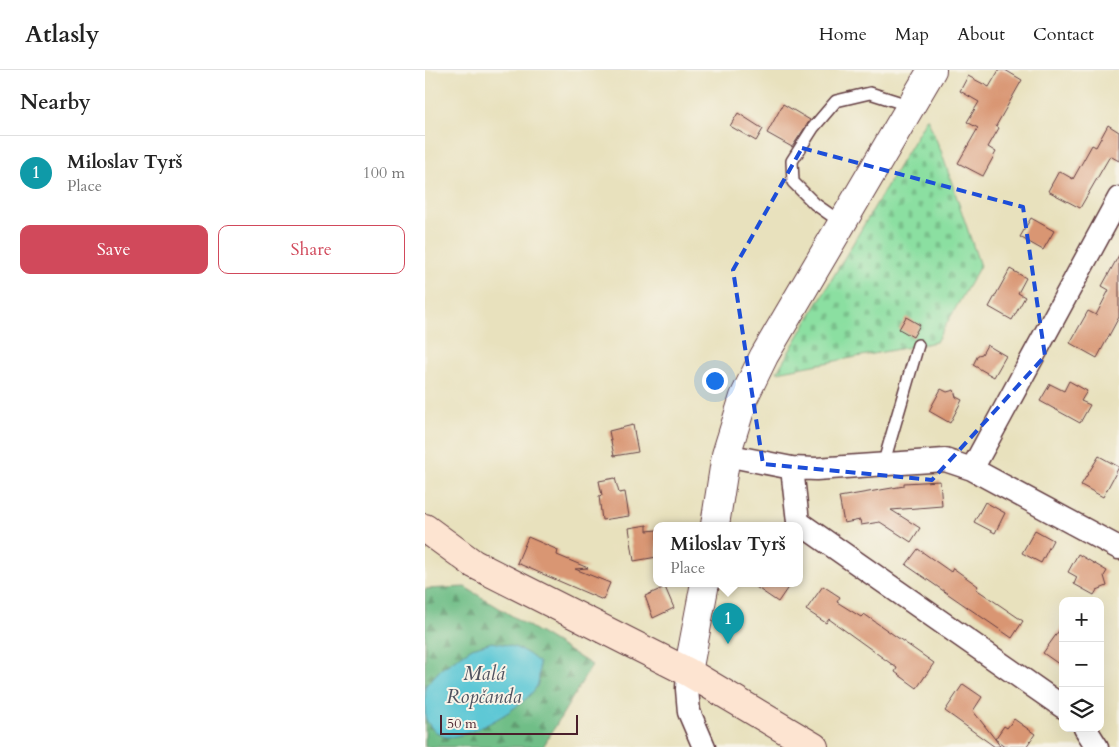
<!DOCTYPE html>
<html lang="en">
<head>
<meta charset="utf-8">
<style>
  body { margin:0; font-family:Cardo,serif; background:#f2f2f2; color:#222 }
  .controls { position:absolute; right:15px; bottom:15px; display:grid; overflow:hidden; border-radius:10px; box-shadow:0 5px 20px #0002 }
  .controls button { width:45px; height:45px; display:grid; place-items:center; padding:0; border:0; border-bottom:1px solid #e0e0e0; background:#fff; color:#222; font:25px sans-serif }
  .scale { position:absolute; left:15px; bottom:12px; width:138px; box-sizing:border-box; padding-left:5px; border:2px solid #4a1f2b; border-top:0; font-size:14px; line-height:18px; white-space:nowrap; color:#4a1f2b; -webkit-text-stroke:4px #f7f3e8; paint-order:stroke }
  .you { position:absolute; left:289px; top:310px; width:18px; height:18px; margin:-12px; border:4px solid #fff; border-radius:50%; background:#1a73e8; box-shadow:0 0 0 8px #1a73e833 }
  .badge { display:grid; place-items:center; width:32px; height:32px; border-radius:50%; background:#d1495b; color:#fff; font-size:16px; font-weight:700 }
  .pin { position:absolute; translate:-50% -41px; filter:drop-shadow(0 1px 2px #0008) }
  .pin::after { content:''; position:absolute; top:26px; width:18px; height:15px; background:inherit; clip-path:polygon(0 0,100% 0,50% 100%) }
  .popup { position:absolute; left:228px; top:452px; width:150px; height:65px; box-sizing:border-box; display:grid; place-content:center; border-radius:10px; background:#fff; filter:drop-shadow(0 1px 4px #0005); font-size:16px; white-space:nowrap; color:#767676 }
  .popup b { font-size:19px; color:#222 }
  .popup::after { content:''; position:absolute; left:50%; top:100%; margin-left:-10px; border:10px solid transparent; border-top-color:#fff }
  .list { margin:0; padding:0; list-style:none }
  h2 { display:flex; justify-content:space-between; align-items:center; height:65px; margin:0; padding:0 20px; font-size:21px }
  h2 small { font-size:16px; font-weight:400; color:#767676 }
  .list li { display:grid; grid-template-columns:32px 1fr auto; gap:15px; align-items:center; box-sizing:border-box; height:75px; padding:0 20px; border-top:1px solid #e0e0e0 }
  .list b { display:block; font-size:19px; white-space:nowrap }
  .list p { margin:0; font-size:16px; white-space:nowrap; color:#767676 }
  .list em { font-size:16px; font-style:normal; color:#767676 }
  .actions { display:flex; gap:10px; padding:15px 20px }
  .actions a { flex:1; padding:11px 0; border:1px solid #d1495b; border-radius:10px; text-align:center; font-size:18px; color:#d1495b }
  .actions .main { background:#d1495b; color:#fff }
  .icon { flex:none; width:28px; height:28px; fill:none; stroke:currentColor; stroke-width:2; stroke-linecap:round; stroke-linejoin:round }
  .map { position:relative; flex:none; width:694px; height:677px; overflow:hidden }
  header { display:flex; align-items:center; gap:30px; box-sizing:border-box; height:70px; padding:0 25px; background:#fff; border-bottom:1px solid #e0e0e0 }
  header strong { font-size:24px }
  nav { display:flex; gap:28px; margin-inline-start:auto; font-size:18px }
  main { display:flex }
  aside { flex:1; background:#fff }
  .map>svg:first-child { display:block }
  .forest { fill:url(#forest-firs); stroke:#5d6e59 }
  .cemetery { fill:url(#cemetery-stones); stroke:#6a7f66 }
  .water { fill:#5bc7d5; stroke:#527380 }
  .building { fill:#d99673 }
  .lines { fill:none; stroke-linecap:round; stroke-linejoin:round }
  .service-casing { stroke:#623c41; stroke-width:14 }
  .minor-casing { stroke:#623c41; stroke-width:25 }
  .tertiary-casing { stroke:#623c41; stroke-width:30 }
  .secondary-casing { stroke:#623c41; stroke-width:30 }
  .service { stroke:#fff; stroke-width:11 }
  .minor { stroke:#fff; stroke-width:22 }
  .tertiary { stroke:#fff; stroke-width:28 }
  .secondary { stroke:#fde4d1; stroke-width:28 }
  .marked { fill:none; stroke:#1d4ed8; stroke-width:4; stroke-dasharray:10 6; stroke-linejoin:round }
  .labels { text-anchor:middle; stroke-width:4; stroke-linejoin:round; paint-order:stroke }
  .water-label { font-size:20px; font-style:italic; fill:#4f515e; stroke:#f7f3e8 }
</style>
</head>
<body>
<header>
<strong>Atlasly</strong>
<nav><a>Home</a><a>Map</a><a>About</a><a>Contact</a></nav>
</header>
<main>
<aside>
<h2>Nearby<small></small></h2>
<ul class="list">
<li><span class="badge" style="background:#0f9aa8">1</span><div><b>Miloslav Tyrš</b><p>Place</p></div><em>100 m</em></li>
</ul>
<div class="actions"><a class="main">Save</a><a>Share</a></div>
</aside>
<div class="map">
<svg width="694" height="677" viewBox="0 0 694 677">
  <defs>
    <pattern id="forest-firs" width="22" height="20" patternUnits="userSpaceOnUse" patternTransform="scale(1.25)"><rect width="22" height="20" fill="#70be87"/><path d="M5 1l3.5 6h-7zM16 11l3.5 6h-7z" fill="#5e9a6f"/></pattern>
    <pattern id="cemetery-stones" width="16" height="16" patternUnits="userSpaceOnUse" patternTransform="scale(1.25)"><rect width="16" height="16" fill="#8bdfa1"/><path d="M2 7V4a2 2 0 0 1 4 0v3zM10 15v-3a2 2 0 0 1 4 0v3z" fill="#79bf8b"/></pattern>
  </defs>
  <rect width="100%" height="100%" fill="#f7f3e8"/>
  <filter id="ink" filterUnits="userSpaceOnUse"><feTurbulence type="fractalNoise" baseFrequency=".02" numOctaves="2"/><feDisplacementMap in="SourceGraphic" scale="10" xChannelSelector="R" yChannelSelector="G"/><feConvolveMatrix kernelMatrix="1 2 1 2 8 2 1 2 1" color-interpolation-filters="sRGB"/></filter>
  <filter id="wash" filterUnits="userSpaceOnUse"><feTurbulence type="fractalNoise" baseFrequency=".0096" numOctaves="4" result="noise"/><feDisplacementMap in="SourceGraphic" scale="20" xChannelSelector="R" yChannelSelector="G"/><feGaussianBlur stdDeviation="1.12" result="paint"/><feColorMatrix in="noise" values="0 0 0 0 0 0 0 0 0 0 0 0 0 0 0 0 0 1.4 0 .05"/><feComposite in="paint" operator="in"/></filter>
  <g filter="url(#wash)">
    <rect width="100%" height="100%" fill="#e8e1bd"/>
    <!-- forest -->
    <path class="forest" d="M40,517l127,78 -49,82h-118v-158z"/>
    <!-- cemetery -->
    <path class="cemetery" d="M502,48l14,33 39,115 -44,76 -159,30z"/>
    <!-- water -->
    <path class="water" d="M67,572c19,3 34,7 47,21 0,8 1,16 -2,23 -11,20 -67,52 -90,51 -9,-1 -19,-11 -22,-20 0,-7 0,-23 0,-31l16,-17 31,-21z"/>
    <g id="blocks">
      <!-- building -->
      <path class="building" d="M574,0h6l17,10 -26,46 3,2 -11,19 8,5 -13,24 -25,-13 20,-35 -11,-6 12,-20 -19,-11 8,-15 21,11z
        M358,34l27,16 -18,27 -25,-14z
        M313,43l25,16 -7,12 -26,-15z
        M683,55l11,7v29l-9,-5 -30,52 -32,-17 11,-20 14,8 19,-34 4,2z
        M606,148l23,13 -11,19 -23,-13z
        M694,185v62l-22,41 -27,-15 18,-32 8,4 13,-25 -7,-4z
        M585,199l16,9 -8,15 7,4 -13,23 -23,-13z
        M481,247l14,8 -7,12 -14,-8z
        M562,275l19,11 -12,21 -21,-12 5,-10 4,-1z
        M644,311l18,10 -6,10 9,4 -10,18 -40,-22 10,-17 14,7z
        M516,319l6,3 7,-2 2,7 6,3 -12,23 -21,-12z
        M208,355l5,27 -24,4 -5,-25z
        M674,386l20,11 -16,30 -22,-12z
        M190,408l4,15 6,-1 4,24 -27,4 -3,-24 3,-1 -3,-14z
        M515,411l2,25 -51,4 29,18 -9,14 -31,-20 -19,3 -1,-5 -16,3 -5,-26 65,-11v-3z
        M560,432l20,11 -10,20 -21,-11z
        M222,455v6l10,-1v27l-23,4 -5,-33z
        M610,460l18,10 -12,23 -19,-10z
        M103,467l30,13 -1,5 31,13 -13,1 35,14 -7,17 -86,-37z
        M493,479l33,23 2,-4 25,18 -2,3 47,32 -11,17 -106,-73z
        M653,484l29,17 -3,5 3,10 -10,4 -3,5 -20,-11 3,-7 -9,-5z
        M325,513h41l-13,19z
        M398,516l17,11 -3,5 24,15 3,-3 70,49 -17,25 -22,-16 2,-4 -68,-49 -3,4 -20,-13z
        M240,517l9,21 -21,10 -8,-22z
        M638,555v42l-20,-14z
        M538,614l19,13 -9,14 22,28 9,-13 3,2 7,-9 21,15 -9,13h-20l-11,-8 5,7 -5,1 -50,-36z"/>
    </g>
  </g>
  <g filter="url(#ink)">
    <use href="#blocks" fill-opacity="0" stroke="#623c41" stroke-width="1"/>
    <g class="lines">
      <!-- service casing -->
      <g class="service-casing">
        <path id="service" d="M417,153l-27,-19 -22,-22 -1,-21 21,-33 23,-27 34,-8 41,13
          M458,395l35,-120"/>
      </g>
      <!-- minor casing -->
      <g class="minor-casing">
        <path id="minor" d="M301,385l66,13 24,1 129,-9 27,9 147,79
          M367,398l6,54 265,185
          M547,399l147,-271
          M263,602l-1,17 2,23 15,35
          M660,658l12,19"/>
      </g>
      <!-- tertiary casing -->
      <g class="tertiary-casing">
        <path id="tertiary" d="M290,455l11,-70 18,-58 20,-41 168,-286
          M263,602l17,-89"/>
      </g>
      <!-- secondary casing -->
      <g class="secondary-casing">
        <path id="secondary" d="M0,458l49,36 214,108 126,75"/>
      </g>
      <!-- service -->
      <use href="#service" class="service"/>
      <!-- minor -->
      <use href="#minor" class="minor"/>
      <!-- tertiary -->
      <use href="#tertiary" class="tertiary"/>
      <!-- secondary -->
      <use href="#secondary" class="secondary"/>
    </g>
  </g>
  <!-- marked area -->
  <path class="marked" d="M377,78l221,59 22,149 -113,124 -169,-16 -30,-194z"/>
  <g class="labels">
    <!-- water labels -->
    <g class="water-label">
      <text x="59" y="610">Malá<tspan x="59" dy="23">Ropčanda</tspan></text>
    </g>
  </g>
</svg>
<div class="controls">
<button>+</button>
<button>−</button>
<button><svg class="icon" aria-label="layers" viewBox="0 0 24 24"><path d="M12 4l9 5-9 5-9-5zM3 14l9 5 9-5"/></svg></button>
</div>
<div class="scale">50 m</div>
<div class="you"></div>
<div class="pin badge" style="left:303px;top:574px;background:#0f9aa8">1</div>
<div class="popup"><b>Miloslav Tyrš</b>Place</div>
</div>
</main>
</body>
</html>
